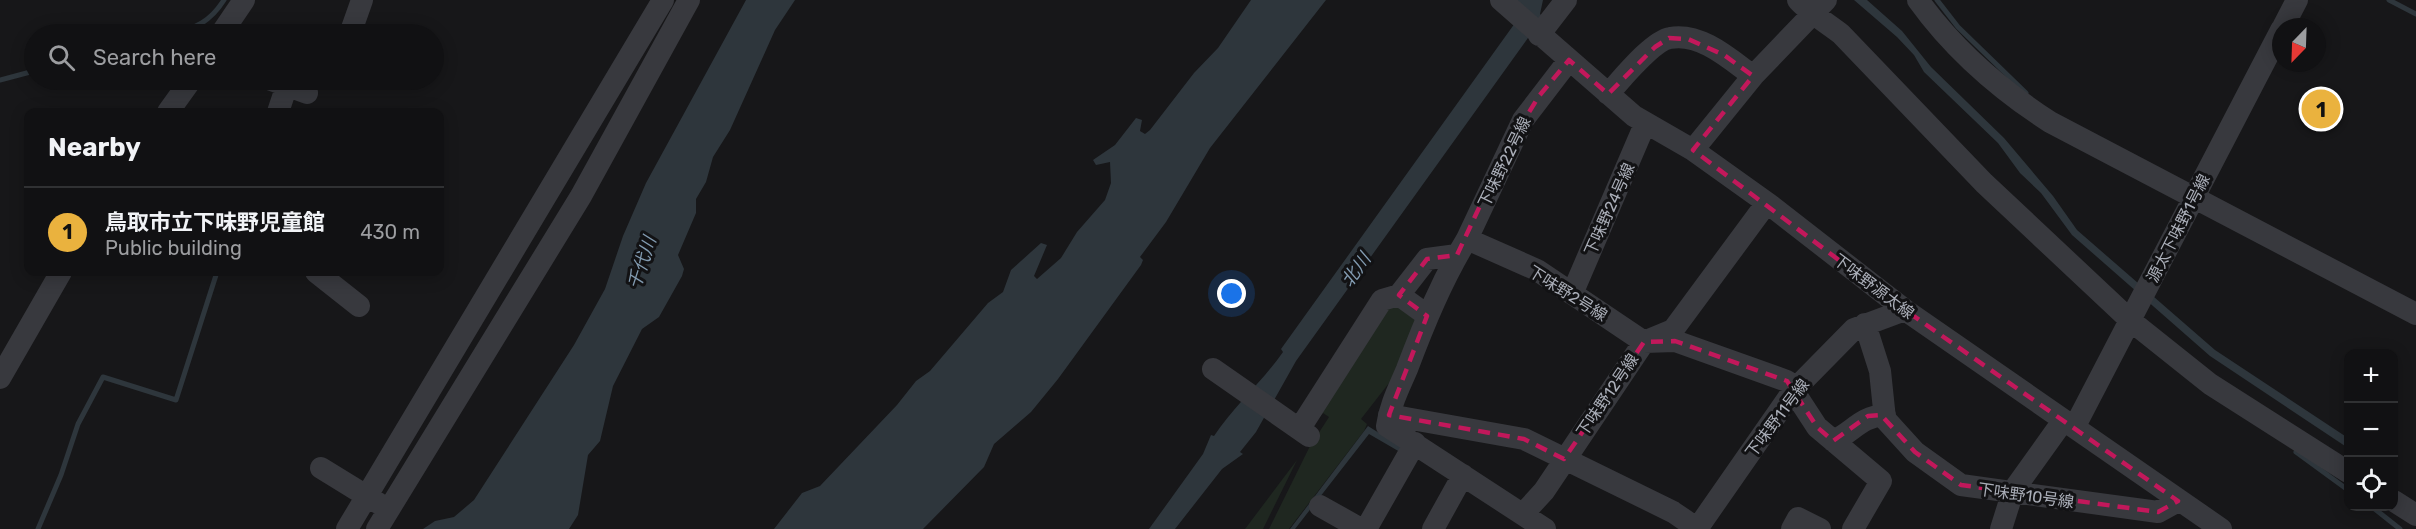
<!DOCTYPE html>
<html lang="en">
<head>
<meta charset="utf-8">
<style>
  body { margin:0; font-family:Rubik,"Noto Sans JP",sans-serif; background:#1a1a1c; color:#f1f3f6 }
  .controls { position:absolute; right:18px; bottom:18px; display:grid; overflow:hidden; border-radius:12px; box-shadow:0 3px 15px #0003 }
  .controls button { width:54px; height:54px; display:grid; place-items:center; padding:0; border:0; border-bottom:2px solid #303133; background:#111113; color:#f1f3f6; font:30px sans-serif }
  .compass { position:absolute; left:2272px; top:18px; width:54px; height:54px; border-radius:50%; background:#111113; box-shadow:0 3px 15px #0003; rotate:203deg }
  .you { position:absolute; left:1232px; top:294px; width:21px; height:21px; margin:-15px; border:4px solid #fff; border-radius:50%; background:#1a73e8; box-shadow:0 0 0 9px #1a73e833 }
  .badge { display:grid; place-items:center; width:39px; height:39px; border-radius:50%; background:#eab23e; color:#111; font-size:20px; font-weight:700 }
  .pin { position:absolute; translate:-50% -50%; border:3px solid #fff; box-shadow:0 2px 6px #0006 }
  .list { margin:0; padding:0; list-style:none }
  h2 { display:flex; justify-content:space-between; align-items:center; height:78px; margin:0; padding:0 24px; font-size:26px }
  h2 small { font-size:20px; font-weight:400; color:#9c9da0 }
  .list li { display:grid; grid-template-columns:39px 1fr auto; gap:18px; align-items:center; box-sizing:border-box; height:90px; padding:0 24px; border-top:2px solid #303133 }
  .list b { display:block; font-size:22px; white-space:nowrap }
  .list p { margin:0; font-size:20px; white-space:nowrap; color:#9c9da0 }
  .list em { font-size:20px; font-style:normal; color:#9c9da0 }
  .icon { flex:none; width:33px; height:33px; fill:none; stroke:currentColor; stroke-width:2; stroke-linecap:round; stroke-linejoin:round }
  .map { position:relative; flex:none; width:2416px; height:529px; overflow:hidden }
  .search { position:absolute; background:#111113; box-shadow:0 3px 15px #0003; left:24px; top:24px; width:420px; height:66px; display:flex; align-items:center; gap:15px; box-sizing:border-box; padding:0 21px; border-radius:33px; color:#9c9da0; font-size:22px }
  .panel { position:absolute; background:#111113; box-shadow:0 3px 15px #0003; left:24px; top:108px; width:420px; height:168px; border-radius:12px }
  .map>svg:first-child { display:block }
  .green { fill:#1f2720 }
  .water { fill:#2e363c }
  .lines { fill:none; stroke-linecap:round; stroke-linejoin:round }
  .stream { stroke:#2e363c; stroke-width:5 }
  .minor { stroke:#38393e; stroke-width:22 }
  .marked { fill:none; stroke:#c2185b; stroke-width:4.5; stroke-dasharray:12 8; stroke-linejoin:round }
  .labels { text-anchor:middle; stroke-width:6; stroke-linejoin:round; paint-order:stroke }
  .street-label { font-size:16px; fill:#aaaeb8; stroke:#121214 }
  .water-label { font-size:18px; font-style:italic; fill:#829bb1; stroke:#121214 }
</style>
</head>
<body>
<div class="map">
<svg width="2416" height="529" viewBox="0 0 2416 529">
  <rect width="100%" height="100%" fill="#171719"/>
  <!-- green -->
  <path class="green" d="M1383,303l36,11 -23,60 -35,45 6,5 -3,7 -75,98h-20l40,-81 20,-31 -6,-4 -6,6z
    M1297,460l-34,69h-18z"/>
  <!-- water -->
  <path class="water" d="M746,0h49l-20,30 -45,100 -17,27 -7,25 -10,17v14l-18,42 6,14 -2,7 -23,41 -17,12 -29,57 -13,55 -12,14 -10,60 -9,14h-146l12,-8 19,-4 20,-17 100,-155 31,-56 18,-53 23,-53z
    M1251,0h75l-116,148 -44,74 -26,35 3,3 -2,5 -83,114 -27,33 -37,32 -10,23 -61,62h-149l28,-36 18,-7 77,-81 19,-24 14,-10 58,-68 15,-11 8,-22 30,-27 6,2 -13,31 3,3 24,-21 16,-26 28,-32 6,-17 -1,-21 -14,3 -3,-5 22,-15 21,-27 6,2 -2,11 5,3 5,-4 44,-57 24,-25z
    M1518,0h25l-3,14 3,3 -247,344 -40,71 -16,20 3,2 -21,15 -47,60h-26l54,-75 8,-19 3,1c21,-31 48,-54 69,-84l-2,-3 234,-326z
    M1854,0h13l35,31 29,36 73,71 49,58 24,34 138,120 133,88v10l-138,-92 -138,-121 -31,-42 -21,-20 -22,-30 -74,-71 -10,-17 -17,-18z
    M1368,426l38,24 -6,2 -31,-18 -74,95h-5z"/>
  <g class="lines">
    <!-- stream -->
    <path class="stream" d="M1937,0l21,27 68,66
      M2389,0l27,14
      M172,34c24,-6 38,-12 52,-34
      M0,80l34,-9
      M2296,452l52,38
      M2371,506l29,23
      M38,529l23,-54 17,-51 25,-47 73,23 41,-128"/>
    <!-- minor -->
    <path class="minor" d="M1501,0l133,116 59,34 77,55 135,105 316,219
      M1798,0c5,8 33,26 43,34l143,149 147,138 79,63 138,88
      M1918,0c36,50 81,89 132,122l366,192
      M2283,27l14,-27
      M221,34l23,-34
      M350,34l12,-34
      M1539,35l27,-35
      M271,80l36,13
      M1608,94c13,-14 44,-53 62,-56 31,-6 61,22 83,38
      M168,112l23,-32
      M278,112l9,-27
      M1693,150l60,-74 73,-76
      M1467,239l56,-119 46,-60
      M316,272l43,34
      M1572,294l73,-170
      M1399,295l28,-36 30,-4
      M1865,324l15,47 5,48 30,33 46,33 197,27 20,-11
      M1213,369l96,67
      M0,378l61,-106
      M1389,415l135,24 149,73 25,17
      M2075,426l206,-396
      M1300,428l82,-128 17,-5 29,21
      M1833,441c22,-10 26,-24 52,-26
      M321,468l57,35
      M2394,501l22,14
      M1320,506l41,23
      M1523,514l21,-23 100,-149 29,-12 93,-126
      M347,529l316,-529
      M377,529l204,-333 108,-196
      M1366,529l49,-86
      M1433,529l30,-54
      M1545,529l-158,-103c3,-21 12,-38 20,-57 17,-45 35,-89 60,-130l70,31 107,72 31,-1 112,40 30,46 64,54 -28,48
      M1697,529l96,-138 61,-62 51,-19
      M1792,529l6,-11 22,11
      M2001,529l12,-38 50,-70"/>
  </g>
  <!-- marked area -->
  <path class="marked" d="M1669,38l19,1 36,16 29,21 -60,74 212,160 273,191 -20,11 -197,-27 -46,-33 -34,-37 -13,1 -35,25 -16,-14 -30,-46 -112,-40 -31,1 -80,117 -40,-20 -135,-24 38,-99 -28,-21 28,-36 30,-4 50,-107 32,-52 30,-36 39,34 47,-47z"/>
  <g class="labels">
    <!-- street labels -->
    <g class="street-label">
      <text transform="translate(1504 162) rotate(-64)" y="6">下味野22号線</text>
      <text transform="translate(1609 209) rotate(-66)" y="6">下味野24号線</text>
      <text transform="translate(2178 228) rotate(-63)" y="6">源太下味野1号線</text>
      <text transform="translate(1874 286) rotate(37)" y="6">下味野源太線</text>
      <text transform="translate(1568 293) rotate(32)" y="6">下味野2号線</text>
      <text transform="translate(1607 395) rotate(-56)" y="6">下味野12号線</text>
      <text transform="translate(1777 418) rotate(-53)" y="6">下味野11号線</text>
      <text transform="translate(2026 495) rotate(8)" y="6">下味野10号線</text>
    </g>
    <!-- water labels -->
    <g class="water-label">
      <text transform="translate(642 263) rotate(-72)" y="6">千代川</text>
      <text transform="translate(1356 270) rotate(-55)" y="6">北川</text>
    </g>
  </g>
</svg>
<div class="controls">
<button>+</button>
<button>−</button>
<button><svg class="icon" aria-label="locate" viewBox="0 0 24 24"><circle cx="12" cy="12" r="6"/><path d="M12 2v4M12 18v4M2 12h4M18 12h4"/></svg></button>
</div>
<svg class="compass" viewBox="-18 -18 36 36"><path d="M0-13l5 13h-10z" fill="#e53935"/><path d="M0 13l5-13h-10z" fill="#9c9da0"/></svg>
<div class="you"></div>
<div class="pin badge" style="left:2321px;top:109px">1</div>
<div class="search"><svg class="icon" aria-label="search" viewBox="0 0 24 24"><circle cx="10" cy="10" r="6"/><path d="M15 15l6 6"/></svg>Search here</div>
<section class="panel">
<h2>Nearby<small></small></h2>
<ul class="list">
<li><span class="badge">1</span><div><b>鳥取市立下味野児童館</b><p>Public building</p></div><em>430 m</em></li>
</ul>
</section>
</div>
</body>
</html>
